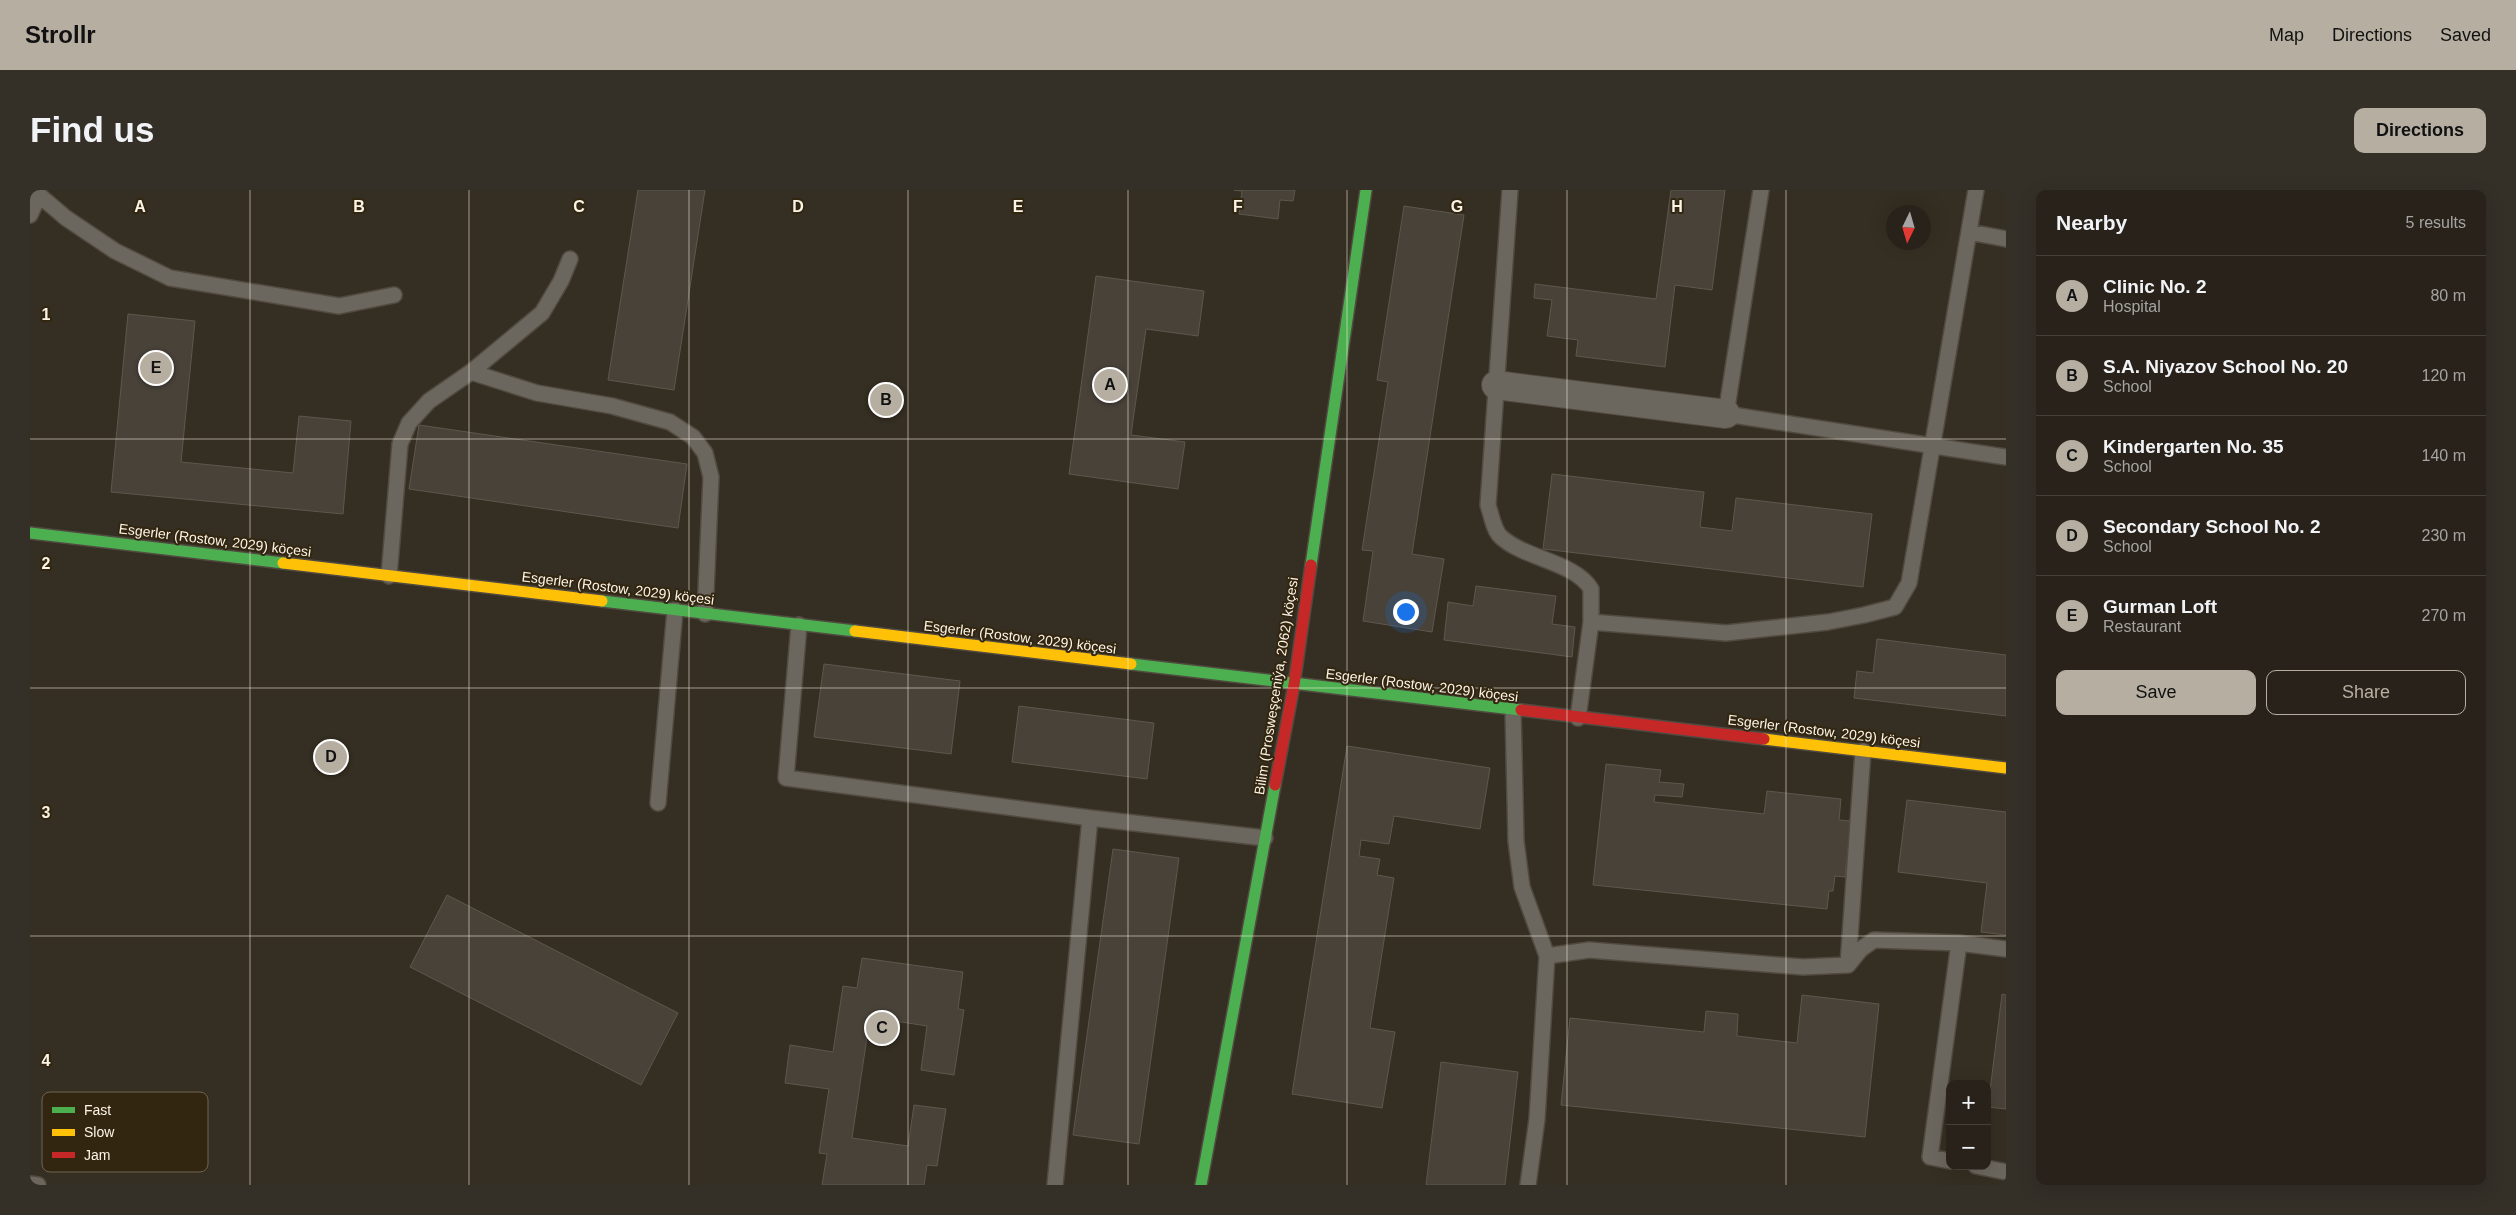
<!DOCTYPE html>
<html lang="en">
<head>
<meta charset="utf-8">
<style>
  body { margin:0; font-family:Arial,sans-serif; background:#342f27; color:#f1f3f6 }
  .controls { position:absolute; right:15px; bottom:15px; display:grid; overflow:hidden; border-radius:10px; box-shadow:0 5px 20px #0002 }
  .controls button { width:45px; height:45px; display:grid; place-items:center; padding:0; border:0; border-bottom:1px solid #443f39; background:#28221a; color:#f1f3f6; font:25px sans-serif }
  .compass { position:absolute; left:1856px; top:15px; width:45px; height:45px; border-radius:50%; background:#28221a; box-shadow:0 5px 20px #0002; rotate:185deg }
  .you { position:absolute; left:1375px; top:421px; width:18px; height:18px; margin:-12px; border:4px solid #fff; border-radius:50%; background:#1a73e8; box-shadow:0 0 0 8px #1a73e833 }
  .badge { display:grid; place-items:center; width:32px; height:32px; border-radius:50%; background:#b6afa1; color:#111; font-size:16px; font-weight:700 }
  .pin { position:absolute; translate:-50% -50%; border:2px solid #fff; box-shadow:0 1px 5px #0006 }
  .list { margin:0; padding:0; list-style:none }
  h2 { display:flex; justify-content:space-between; align-items:center; height:65px; margin:0; padding:0 20px; font-size:21px }
  h2 small { font-size:16px; font-weight:400; color:#a5a4a2 }
  .list li { display:grid; grid-template-columns:32px 1fr auto; gap:15px; align-items:center; box-sizing:border-box; height:80px; padding:0 20px; border-top:1px solid #443f39 }
  .list b { display:block; font-size:19px; white-space:nowrap }
  .list p { margin:0; font-size:16px; white-space:nowrap; color:#a5a4a2 }
  .list em { font-size:16px; font-style:normal; color:#a5a4a2 }
  .actions { display:flex; gap:10px; padding:15px 20px }
  .actions a { flex:1; padding:11px 0; border:1px solid #b6afa1; border-radius:10px; text-align:center; font-size:18px; color:#b6afa1 }
  .actions .main { background:#b6afa1; color:#111 }
  .map { position:relative; flex:none; width:1976px; height:995px; overflow:hidden; border-radius:10px }
  header { display:flex; align-items:center; gap:30px; box-sizing:border-box; height:70px; padding:0 25px; background:#b6afa1; color:#111 }
  header strong { font-size:24px }
  nav { display:flex; gap:28px; margin-inline-start:auto; font-size:18px }
  .intro { display:flex; align-items:center; justify-content:space-between; box-sizing:border-box; height:120px; padding:0 30px }
  h1 { margin:0; font-size:35px }
  .button { padding:12px 22px; border-radius:10px; background:#b6afa1; color:#111; font-size:18px; font-weight:700 }
  main { display:flex; gap:30px; padding:0 30px }
  aside { flex:1; background:#28221a; border-radius:10px; box-shadow:0 5px 20px #0002 }
  .map>svg:first-child { display:block }
  .building { fill:#484239; stroke:#5e574e }
  .lines { fill:none; stroke-linecap:round; stroke-linejoin:round }
  .lane-casing { stroke:#514a40; stroke-width:18 }
  .street-casing { stroke:#514a40; stroke-width:30 }
  .fast-casing { stroke:#514a40; stroke-width:14 }
  .slow-casing { stroke:#514a40; stroke-width:14 }
  .jam-casing { stroke:#514a40; stroke-width:14 }
  .lane { stroke:#6c675e; stroke-width:15 }
  .street { stroke:#6c675e; stroke-width:28 }
  .fast { stroke:#4caf50; stroke-width:11 }
  .slow { stroke:#ffc107; stroke-width:11 }
  .jam { stroke:#c62828; stroke-width:11 }
  .grid { fill:none; stroke:#fcf4e6; stroke-width:1; stroke-opacity:0.55 }
  .labels { text-anchor:middle; stroke-width:4; stroke-linejoin:round; paint-order:stroke }
  .street-label { font-size:14px; fill:#fcf4e6; stroke:#322610 }
  .key { fill:#322610; stroke:#6f6450; stroke-width:1 }
  .key-label { font-size:14px; fill:#fcf4e6 }
  .grid-label { font-size:16px; text-anchor:middle; font-weight:bold; fill:#fcf4e6; stroke:#322610; stroke-width:4; stroke-linejoin:round; paint-order:stroke }
</style>
</head>
<body>
<header>
<strong>Strollr</strong>
<nav><a>Map</a><a>Directions</a><a>Saved</a></nav>
</header>
<div class="intro"><h1>Find us</h1><a class="button">Directions</a></div>
<main>
<div class="map">
<svg width="1976" height="995" viewBox="0 0 1976 995">
  <rect width="100%" height="100%" fill="#352e22"/>
  <!-- building -->
  <path class="building" d="M608,0h67l-31,200 -66,-10z
    M1204,0h61l-2,11 -13,-1 -2,19 -39,-5 3,-23z
    M1641,0h54l-13,100 -37,-5 -10,82 -89,-11 2,-16 -31,-4 5,-36 -18,-2 1,-14 121,15z
    M1374,16l60,9 -52,339 32,5 -12,73 -69,-11 10,-70 -11,-1 26,-168 -11,-2z
    M1066,86l108,15 -6,45 -52,-7 -15,106 54,7 -7,47 -109,-15z
    M98,124l67,7 -14,141 112,11 6,-57 52,5 -8,93 -232,-22z
    M389,235l268,39 -9,64 -269,-39z
    M1522,284l152,18 -4,35 32,4 4,-33 136,16 -9,73 -320,-38z
    M1446,396l80,10 -4,28 23,3 -3,30 -128,-17 4,-38 25,4z
    M1847,449l129,16v61l-152,-18 3,-27 16,2z
    M794,474l136,17 -9,73 -137,-17z
    M989,516l135,17 -7,56 -135,-17z
    M1317,556l143,22 -10,61 -86,-13 -5,28 -28,-4 -2,16 21,3 -3,16 17,3 -24,150 25,4 -13,76 -90,-14z
    M1576,574l55,6 -2,12 25,2 -2,13 -27,-2 -1,7 110,12 3,-23 74,8 -2,21 12,1 -6,56 -10,-1 -2,15h-4l-2,18 -234,-24z
    M1877,610l99,12v123l-25,-3 6,-49 -89,-11z
    M1083,659l66,9 -40,286 -66,-9z
    M417,705l231,118 -37,72 -231,-118z
    M832,768l101,14 -5,37 6,1 -10,65 -33,-5 6,-44 -57,-9 -18,121 56,8 6,-41 32,4 -9,57 -10,-1 -3,20h-102l5,-31 -8,-1 10,-64 -44,-6 5,-38 43,7 10,-66 14,2z
    M1972,804l4,1v114l-18,-2z
    M1772,805l77,9 -14,133 -304,-32 9,-87 134,14 2,-21 32,3 -1,22 60,7z
    M1411,872l77,10 -13,113h-79z"/>
  <g class="lines">
    <!-- lane casing -->
    <g class="lane-casing">
      <path id="lane" d="M3,0l33,28 49,33 55,27 169,28 55,-11
        M1480,0l-22,315c3,9 6,26 13,32 24,22 74,25 90,52v33l-13,96
        M1731,0l-35,224 280,43
        M0,25l9,-20
        M1939,42l37,7
        M441,182l66,21 75,13 58,16 23,15 12,16 6,24 -6,137
        M359,386l11,-132 9,-21 20,-22 42,-29 71,-59 19,-32 9,-22
        M1561,432l135,11 102,-11 36,-7 31,-8 14,-24 67,-393
        M769,435l-13,153 304,40 175,20
        M1483,520l3,131 6,46 25,69 -10,163 -9,66
        M628,613l17,-193
        M1517,766l42,-6 214,17 45,-2 13,-16 13,-9 85,3
        M1818,775l15,-214
        M1920,971l-20,-4 29,-214 47,6
        M1946,976l30,6
        M0,994l8,1
        M1025,995l35,-367"/>
    </g>
    <!-- street casing -->
    <g class="street-casing">
      <path id="street" d="M1466,195l230,29"/>
    </g>
    <!-- fast casing -->
    <g class="fast-casing">
      <path id="fast" d="M0,343l253,30
        M1281,375l55,-375
        M572,411l253,30
        M1101,474l390,46
        M1171,995l74,-400"/>
    </g>
    <!-- slow casing -->
    <g class="slow-casing">
      <path id="slow" d="M253,373l319,38
        M825,441l276,33
        M1734,549l242,29"/>
    </g>
    <!-- jam casing -->
    <g class="jam-casing">
      <path id="jam" d="M1491,520l243,29
        M1245,595l19,-100 17,-120"/>
    </g>
    <!-- lane -->
    <use href="#lane" class="lane"/>
    <!-- street -->
    <use href="#street" class="street"/>
    <!-- fast -->
    <use href="#fast" class="fast"/>
    <!-- slow -->
    <use href="#slow" class="slow"/>
    <!-- jam -->
    <use href="#jam" class="jam"/>
  </g>
  <!-- grid -->
  <path class="grid" d="M220,0v995M439,0v995M659,0v995M878,0v995M1098,0v995M1317,0v995M1537,0v995M1756,0v995M0,249h1976M0,498h1976M0,746h1976"/>
  <g class="labels">
    <!-- street labels -->
    <g class="street-label">
      <text transform="translate(185 350) rotate(7)" y="5">Esgerler (Rostow, 2029) köçesi</text>
      <text transform="translate(588 398) rotate(7)" y="5">Esgerler (Rostow, 2029) köçesi</text>
      <text transform="translate(990 447) rotate(7)" y="5">Esgerler (Rostow, 2029) köçesi</text>
      <text transform="translate(1392 495) rotate(7)" y="5">Esgerler (Rostow, 2029) köçesi</text>
      <text transform="translate(1246 496) rotate(-81)" y="5">Bilim (Prosweşçeniýa, 2062) köçesi</text>
      <text transform="translate(1794 541) rotate(7)" y="5">Esgerler (Rostow, 2029) köçesi</text>
    </g>
  </g>
  <!-- legend -->
  <rect x="12" y="902" width="166" height="80" rx="8" class="key"/>
  <rect x="22" y="917" width="23" height="6" fill="#4caf50"/>
  <rect x="22" y="939" width="23" height="7" fill="#ffc107"/>
  <rect x="22" y="962" width="23" height="6" fill="#c62828"/>
  <g class="key-label">
    <text x="54" y="925">Fast</text>
    <text x="54" y="947">Slow</text>
    <text x="54" y="970">Jam</text>
  </g>
  <g class="grid-label">
    <text x="110" y="22">A</text>
    <text x="329" y="22">B</text>
    <text x="549" y="22">C</text>
    <text x="768" y="22">D</text>
    <text x="988" y="22">E</text>
    <text x="1208" y="22">F</text>
    <text x="1427" y="22">G</text>
    <text x="1647" y="22">H</text>
    <text x="16" y="130">1</text>
    <text x="16" y="379">2</text>
    <text x="16" y="628">3</text>
    <text x="16" y="876">4</text>
  </g>
</svg>
<div class="controls">
<button>+</button>
<button>−</button>
</div>
<svg class="compass" viewBox="-18 -18 36 36"><path d="M0-13l5 13h-10z" fill="#e53935"/><path d="M0 13l5-13h-10z" fill="#a5a4a2"/></svg>
<div class="you"></div>
<div class="pin badge" style="left:1080px;top:195px">A</div>
<div class="pin badge" style="left:856px;top:210px">B</div>
<div class="pin badge" style="left:852px;top:838px">C</div>
<div class="pin badge" style="left:301px;top:567px">D</div>
<div class="pin badge" style="left:126px;top:178px">E</div>
</div>
<aside>
<h2>Nearby<small>5 results</small></h2>
<ul class="list">
<li><span class="badge">A</span><div><b>Clinic No. 2</b><p>Hospital</p></div><em>80 m</em></li>
<li><span class="badge">B</span><div><b>S.A. Niyazov School No. 20</b><p>School</p></div><em>120 m</em></li>
<li><span class="badge">C</span><div><b>Kindergarten No. 35</b><p>School</p></div><em>140 m</em></li>
<li><span class="badge">D</span><div><b>Secondary School No. 2</b><p>School</p></div><em>230 m</em></li>
<li><span class="badge">E</span><div><b>Gurman Loft</b><p>Restaurant</p></div><em>270 m</em></li>
</ul>
<div class="actions"><a class="main">Save</a><a>Share</a></div>
</aside>
</main>
</body>
</html>
